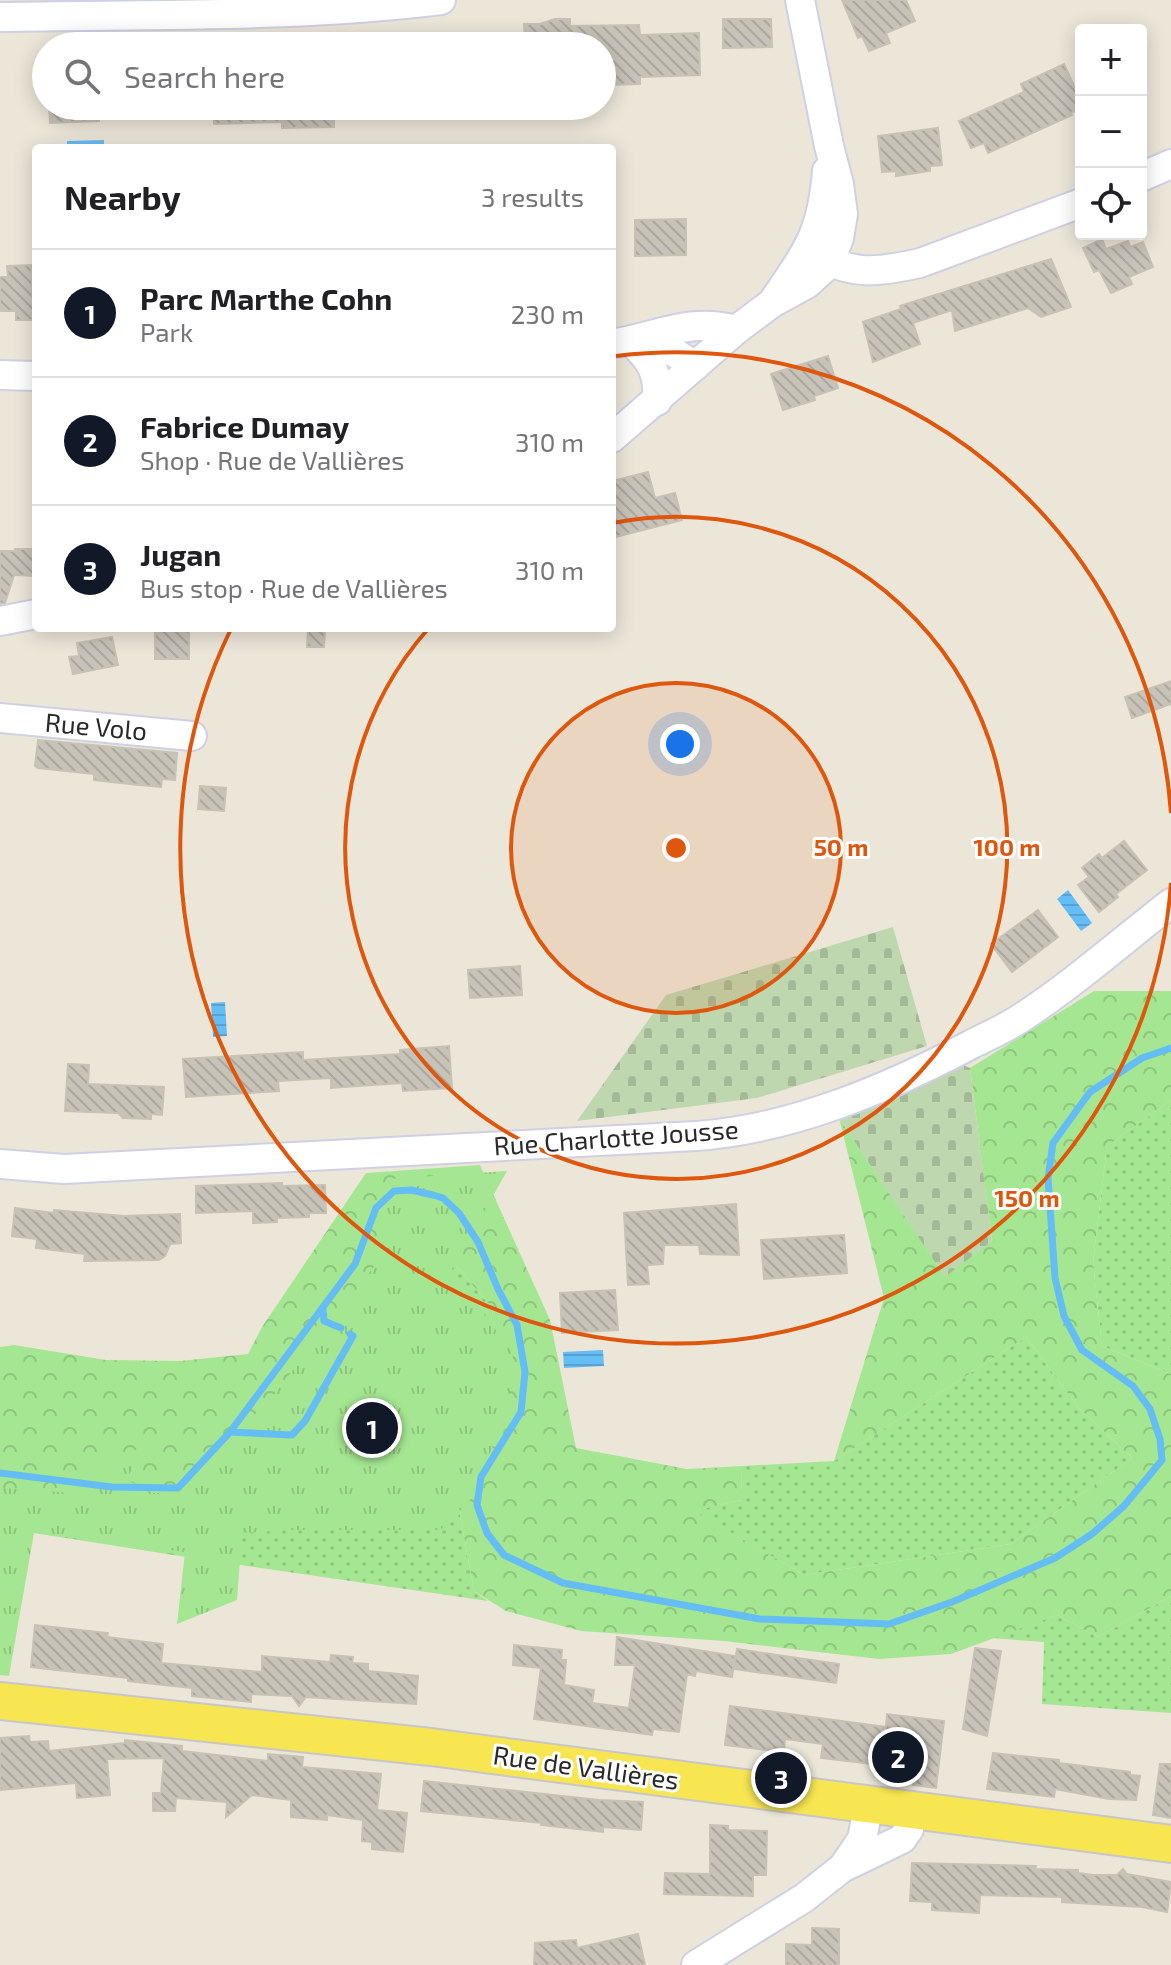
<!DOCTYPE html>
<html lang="en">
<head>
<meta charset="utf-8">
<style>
  body { margin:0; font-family:"Exo 2",sans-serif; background:#f6f6f6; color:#202124 }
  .controls { position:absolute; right:24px; top:24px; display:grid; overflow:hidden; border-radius:8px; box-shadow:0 4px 20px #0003 }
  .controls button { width:72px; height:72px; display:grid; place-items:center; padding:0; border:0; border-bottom:2px solid #e0e0e0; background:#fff; color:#202124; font:40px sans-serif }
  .you { position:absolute; left:680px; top:744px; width:28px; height:28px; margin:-20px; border:6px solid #fff; border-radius:50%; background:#1a73e8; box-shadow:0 0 0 12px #1a73e833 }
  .badge { display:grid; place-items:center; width:52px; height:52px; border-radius:50%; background:#111827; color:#fff; font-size:26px; font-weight:700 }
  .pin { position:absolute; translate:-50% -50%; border:4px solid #fff; box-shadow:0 2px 8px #0006 }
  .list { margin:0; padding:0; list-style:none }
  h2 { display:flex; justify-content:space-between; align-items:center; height:104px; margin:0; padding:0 32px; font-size:34px }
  h2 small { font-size:26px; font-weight:400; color:#757577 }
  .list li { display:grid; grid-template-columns:52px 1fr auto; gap:24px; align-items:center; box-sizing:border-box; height:128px; padding:0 32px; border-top:2px solid #e0e0e0 }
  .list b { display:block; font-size:30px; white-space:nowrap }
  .list p { margin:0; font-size:26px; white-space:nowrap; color:#757577 }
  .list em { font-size:26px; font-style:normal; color:#757577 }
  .icon { flex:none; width:44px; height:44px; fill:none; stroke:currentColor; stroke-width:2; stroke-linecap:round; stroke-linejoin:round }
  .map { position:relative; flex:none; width:1171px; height:1965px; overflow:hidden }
  .search { position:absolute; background:#fff; box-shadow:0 4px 20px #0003; left:32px; top:32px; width:584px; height:88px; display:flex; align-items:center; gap:20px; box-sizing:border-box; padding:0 28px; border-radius:44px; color:#757577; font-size:30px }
  .panel { position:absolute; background:#fff; box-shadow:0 4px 20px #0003; left:32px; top:144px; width:584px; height:488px; border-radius:8px }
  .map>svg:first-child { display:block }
  .grass { fill:url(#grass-dots) }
  .forest { fill:url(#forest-crowns) }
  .cemetery { fill:url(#cemetery-stones) }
  .park { fill:url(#park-tufts) }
  .water { fill:url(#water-rules) }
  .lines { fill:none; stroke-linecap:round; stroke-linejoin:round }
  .stream { stroke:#65bdf5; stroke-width:7 }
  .building { fill:url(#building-back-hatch); stroke:#c7c2b3; stroke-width:2 }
  .minor-casing { stroke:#ced0e3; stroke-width:32 }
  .major-casing { stroke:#c7c7c7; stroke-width:40 }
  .minor { stroke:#fff; stroke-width:28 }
  .major { stroke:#f8e552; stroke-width:36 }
  .ring { fill:none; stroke:#de570d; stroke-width:4 }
  .labels { text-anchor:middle; stroke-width:6; stroke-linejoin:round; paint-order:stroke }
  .street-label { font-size:26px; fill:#292929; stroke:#fff }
  .centre { fill:#de570d; stroke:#fff; stroke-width:4 }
  .ring-label { font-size:24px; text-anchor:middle; font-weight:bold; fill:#de570d; stroke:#fff; stroke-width:6; stroke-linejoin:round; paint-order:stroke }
</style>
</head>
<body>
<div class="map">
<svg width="1171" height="1965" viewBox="0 0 1171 1965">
  <defs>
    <pattern id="grass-dots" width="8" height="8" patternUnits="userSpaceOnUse" patternTransform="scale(2)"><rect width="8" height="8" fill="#a5e692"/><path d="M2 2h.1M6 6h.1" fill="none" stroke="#8ec57e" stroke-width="1.8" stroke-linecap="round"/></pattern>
    <pattern id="forest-crowns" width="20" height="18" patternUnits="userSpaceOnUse" patternTransform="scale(2)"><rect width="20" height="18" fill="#a5e692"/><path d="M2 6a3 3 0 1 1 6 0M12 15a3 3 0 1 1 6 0" fill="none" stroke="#8ec57e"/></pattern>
    <pattern id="cemetery-stones" width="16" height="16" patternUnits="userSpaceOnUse" patternTransform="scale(2)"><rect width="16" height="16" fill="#bed7af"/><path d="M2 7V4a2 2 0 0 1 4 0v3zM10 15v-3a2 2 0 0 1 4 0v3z" fill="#a3b997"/></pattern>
    <pattern id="park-tufts" width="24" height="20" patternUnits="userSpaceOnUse" patternTransform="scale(2)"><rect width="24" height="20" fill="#a5e692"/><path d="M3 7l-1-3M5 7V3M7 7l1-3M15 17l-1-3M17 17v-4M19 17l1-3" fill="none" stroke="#8ec57e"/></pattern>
    <pattern id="water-rules" width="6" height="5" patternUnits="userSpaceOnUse" patternTransform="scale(2)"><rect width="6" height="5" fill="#65bdf5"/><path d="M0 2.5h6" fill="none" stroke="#58a2d2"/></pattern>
    <pattern id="building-back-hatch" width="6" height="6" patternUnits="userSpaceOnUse" patternTransform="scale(2)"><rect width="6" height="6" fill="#c7c3b9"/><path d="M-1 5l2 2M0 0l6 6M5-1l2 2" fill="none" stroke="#aba89f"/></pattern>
  </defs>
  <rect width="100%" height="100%" fill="#ece6d9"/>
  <!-- grass -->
  <path class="grass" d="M1171,1100v274l-69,-28 -9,-84 14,-116z
    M431,1236l62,73 -33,206 14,76 14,10 -302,-44z
    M1026,1337l52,70 54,51 -121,86 -207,31 -111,-64 48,-11 1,-34 92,-5z
    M1171,1596v117l-129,-9 2,-62 -53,-4 66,-23 41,22z"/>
  <!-- forest -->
  <path class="forest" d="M1094,991h77v109l-64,46 -14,116 9,84 69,28v222l-73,41 -41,-22 -106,39 -72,5 -155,-18 -143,-10 -75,-20 -32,-20 -14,-76 33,-206 -62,-73 -206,247 -39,74 -152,-24 -30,47 -4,43v-276l14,-2 92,15 74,1 68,-7 14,-27 104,-154 114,-8 70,155 26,128 111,21 55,-3 -1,34 -47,11 110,64 207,-31 121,-86 -54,-51 -52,-70 -192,124 50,-163 -45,-180 106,158 47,-35 -22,-173z"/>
  <!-- cemetery -->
  <path class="cemetery" d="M893,927l34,119 -170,52 -180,23 89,-126z
    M963,1065l7,3 22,173 -47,36 -106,-159z"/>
  <!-- park -->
  <path class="park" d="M507,1171l-56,100 62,82 -4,55 -40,94 -29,28h-151l-47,3 -5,67 -60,24 8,-72 -151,-19 -25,143 -9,-1v-187l75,5 25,-35 45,-10 -19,31 27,14h34l131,-152 57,-76 13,-86z"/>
  <!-- water -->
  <path class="water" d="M104,140v8h-42l5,-1v-6z
    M1068,890l24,33 -11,8 -24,-32z
    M225,1002l2,34 -14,1 -2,-34z
    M603,1350l1,16 -40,2 -1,-16z"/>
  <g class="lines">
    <!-- stream -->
    <path class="stream" d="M323,1309l1,12 17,7
      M230,1432l62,3 13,-14 48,-85 -3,-2
      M0,1473l112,14 66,1 52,-56 125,-168 21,-56 18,-17 17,-1 22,5 10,3 16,15 19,29 20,47 19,36 8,47 -4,40 -40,65 -4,28 10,28 17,22 59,28 197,36 129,5 63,-22 103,-44 37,-24 32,-28 38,-46 -2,-21 -10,-30 -17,-23 -51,-36 -18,-34 -9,-38 -7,-100 5,-35 37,-51 52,-34 29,-10"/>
  </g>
  <!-- building -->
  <path class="building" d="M842,0h64l9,21 -29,12 4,10 -21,8 -7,-15 -4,2z
    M555,19h15v7l69,-1 1,10 59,-2 1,42 -60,2v7l-38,1v-39h-77l-1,-22h16z
    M723,19h48l1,28 -49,1z
    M1064,64l17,37v7l-10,5 1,2 -84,38 -4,-10 -13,5 -12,-27 65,-29 -3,-8z
    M49,106h50v15l-49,2z
    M213,106h121v21l-52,1v-6l-68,2z
    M938,128l4,37 -12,1v5l-34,5v-5l-14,1 -4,-36z
    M686,219v36l-51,1v-36z
    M1102,239l4,10 22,-8 2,6 13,-5 10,25 -24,10 3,7 -21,9 -12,-23 -5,2 -11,-24z
    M1051,259l20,48 -30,10 -13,-9 -73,23 -3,-21 -39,13 7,21 -47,18 -10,-40 38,-13 -1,-3z
    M31,265l3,55h-18v-9h-16v-34h8l-1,-11z
    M828,356l10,32 -24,8 1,4 -32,10 -12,-36z
    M648,472l7,26 20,-5 7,27 -70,18v-57z
    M15,549h20l-1,27 -20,-1 -9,28 -5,1v-53h15z
    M155,628h34v31h-34z
    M308,628h17l-1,19h-17z
    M112,637l6,28 -45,9 -4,-17 10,-1 -2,-13z
    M1171,681v23l-39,14 -7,-21z
    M38,740l139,13 -2,27 -13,-1 -1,8 -22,-2 -45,-5v-6l-56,-6 -3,-2z
    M200,786l26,2 -2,23 -26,-2z
    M1124,841l23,29 -31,24 2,3 -19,15 -21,-27 11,-8 -7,-9 17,-14 3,4z
    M1038,910l20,27 -46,35 -21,-28z
    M520,966l2,29 -52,3 -2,-28z
    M449,1046l3,42 -49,3 -1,-8 -71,5v-10l-53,3 1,10 -93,6 -3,-38 120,-7v8l97,-6v-4z
    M68,1064l21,1 -1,19 76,3 -2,28 -11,-1v5l-28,-1 -5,-5 -53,-2z
    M282,1183v3l43,-1 1,28h-17v4l-32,1v4l-24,1v-12l-57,2v-27z
    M736,1204l3,51 -39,-1 -1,-9h-35l-1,19 -16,1 2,19 -21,1 -4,-72z
    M15,1208l39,5v-3l70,6 56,-2 1,29 -11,1 -5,12 -6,4 -75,1 1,-7 -49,-6 1,-9 -25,-3z
    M844,1235l3,38 -83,6 -3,-39z
    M615,1290l3,40 -56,3 -2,-40z
    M35,1625l73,8 -1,4 56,7 -2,19 101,9v-16l68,6 1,-7 22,2 -1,6 16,1v7l50,5 -2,28 -110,-7 -7,9 -7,-10 -41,-2v8l-59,-6v-8l-64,-7v-3l-97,-11z
    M617,1637l118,19 -3,21 -36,-6 -1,5 -8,-2 -8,58 -26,-3 -1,6 -118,-16 7,-51 -28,-3 1,-20 48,5 -1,10h5l-2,25 30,5 -2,13 37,5 6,-43h-20z
    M975,1648l26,3 -14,85 -24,-7z
    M737,1649l102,15 -3,19 -102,-14z
    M730,1706l156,21 1,-13 57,7 -8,67 -23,-3 1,-9 -34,-5v-6l-59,-7 2,-14 -38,-5 -1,13 -59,-7z
    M29,1736l1,6 18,-1 1,10 76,-8v-3l57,6v5l86,10v-7l35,3 -1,10 79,7 -4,36 30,3 -4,39 -31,-3v-7l-10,-1 1,-21 -36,-5v5l-36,-3v-17l-39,-5 -26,22 1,-15 -51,-4 -1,13h-22v-18h8l3,-35 -57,1 3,36 -33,3 -1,-15 -76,7v-52z
    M993,1753l66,7v3l71,9v3l10,1 -4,24 -27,-1 -54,-10 -1,8 -67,-8z
    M1160,1764h11v54l-18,-3z
    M424,1781l175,19 44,2 -2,28 -38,-3v5l-62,-7 1,-2 -121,-12z
    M710,1825l18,1v4l39,1 -1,44h-13v21l-89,-2 1,-21 45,1z
    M912,1863l124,3 -1,3 43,1v3l15,2h24l6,-6 4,5 44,8 -4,30 -25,-5 -80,-5v-5l-82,-2 -1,18 -47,-3v-8l-22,-1z
    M812,1928l27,1v36h-53v-21l26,1z
    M638,1934l7,31h-111l1,-22 41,-3 1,8z"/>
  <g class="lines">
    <!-- minor casing -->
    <g class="minor-casing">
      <path id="minor" d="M0,17c146,-3 295,1 441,-17
        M1141,177l30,-13
        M809,250c39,26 67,23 111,13l161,-60
        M774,300c34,-50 48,-67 53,-129
        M630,341c21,18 29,32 27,60
        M631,341l41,10 23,15
        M612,344c44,-7 78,-27 124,-14
        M0,375l36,1
        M612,438l124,-108 36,-27 35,-19 22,-20 10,-26 4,-24 -4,-30 -10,-38 -29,-146
        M0,621l36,-7
        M0,718l192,18
        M0,1164l64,5 632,-33c96,-7 191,-47 276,-92 16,-8 34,-16 49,-26 51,-33 101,-77 150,-115
        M843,1867l19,-28 7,-35
        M696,1965l108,-67 38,-30 60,-29 7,-10 3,-19"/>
    </g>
    <!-- major casing -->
    <g class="major-casing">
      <path id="major" d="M0,1701l431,46 740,97"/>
    </g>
    <!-- minor -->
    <use href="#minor" class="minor"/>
    <!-- major -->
    <use href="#major" class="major"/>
  </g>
  <!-- distance rings -->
  <circle cx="676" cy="848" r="165" fill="#de570d" fill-opacity=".12"/>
  <g class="ring">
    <circle cx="676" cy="848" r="165"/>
    <path d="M613 523A331 331 0 1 1 428 629"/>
    <path d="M1171 883A496 496 0 1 1 230 631M616 356A496 496 0 0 1 1171 813"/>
  </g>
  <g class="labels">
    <!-- street labels -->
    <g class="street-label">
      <text transform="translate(96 727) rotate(5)" y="9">Rue Volo</text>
      <text transform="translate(616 1138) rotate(-4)" y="9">Rue Charlotte Jousse</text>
      <text transform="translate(586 1768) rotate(8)" y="9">Rue de Vallières</text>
    </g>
  </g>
  <circle cx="676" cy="848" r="12" class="centre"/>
  <g class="ring-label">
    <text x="841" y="856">50 m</text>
    <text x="1007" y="856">100 m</text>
    <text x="1027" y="1207">150 m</text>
  </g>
</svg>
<div class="controls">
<button>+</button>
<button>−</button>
<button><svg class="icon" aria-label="locate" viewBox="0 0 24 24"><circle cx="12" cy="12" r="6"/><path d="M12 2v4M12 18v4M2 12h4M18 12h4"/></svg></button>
</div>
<div class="you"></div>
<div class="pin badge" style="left:372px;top:1428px">1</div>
<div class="pin badge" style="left:898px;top:1757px">2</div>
<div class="pin badge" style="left:781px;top:1778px">3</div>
<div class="search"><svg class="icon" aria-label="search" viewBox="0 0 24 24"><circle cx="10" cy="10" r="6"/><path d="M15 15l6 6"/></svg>Search here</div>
<section class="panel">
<h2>Nearby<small>3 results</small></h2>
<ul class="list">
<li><span class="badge">1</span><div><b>Parc Marthe Cohn</b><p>Park</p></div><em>230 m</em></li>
<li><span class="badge">2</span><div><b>Fabrice Dumay</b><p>Shop · Rue de Vallières</p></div><em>310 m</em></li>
<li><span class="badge">3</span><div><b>Jugan</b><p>Bus stop · Rue de Vallières</p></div><em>310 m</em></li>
</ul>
</section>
</div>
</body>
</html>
